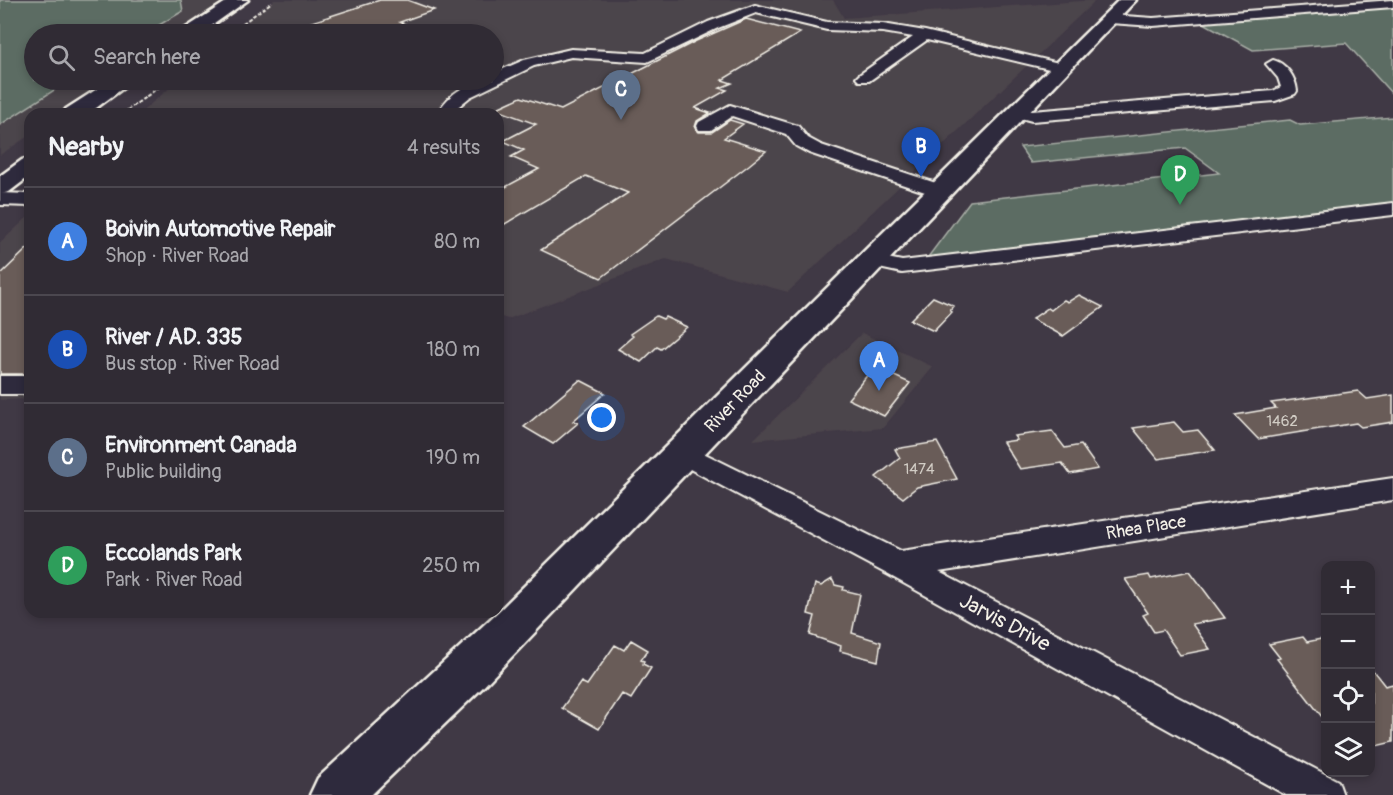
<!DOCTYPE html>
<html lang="en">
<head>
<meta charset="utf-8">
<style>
  body { margin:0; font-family:Pangolin,sans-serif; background:#38333c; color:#f1f3f6 }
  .controls { position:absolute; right:18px; bottom:18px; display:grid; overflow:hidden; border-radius:12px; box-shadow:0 3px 9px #0003 }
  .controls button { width:54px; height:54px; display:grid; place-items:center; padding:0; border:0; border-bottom:2px solid #4b474f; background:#302b34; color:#f1f3f6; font:30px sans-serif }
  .you { position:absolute; left:602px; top:418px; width:21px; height:21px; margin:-15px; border:4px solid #fff; border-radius:50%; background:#1a73e8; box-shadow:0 0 0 9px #1a73e833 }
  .badge { display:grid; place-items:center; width:39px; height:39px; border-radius:50%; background:#ea580c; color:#fff; font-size:20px; font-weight:700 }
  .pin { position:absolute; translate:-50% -50px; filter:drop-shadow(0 2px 3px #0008) }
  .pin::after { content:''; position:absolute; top:32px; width:21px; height:18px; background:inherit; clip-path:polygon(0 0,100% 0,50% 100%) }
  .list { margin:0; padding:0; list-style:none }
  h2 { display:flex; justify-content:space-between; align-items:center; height:78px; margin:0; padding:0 24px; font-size:26px }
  h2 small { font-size:20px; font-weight:400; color:#a8a7ac }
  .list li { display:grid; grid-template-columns:39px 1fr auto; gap:18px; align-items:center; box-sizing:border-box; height:108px; padding:0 24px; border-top:2px solid #4b474f }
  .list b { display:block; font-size:22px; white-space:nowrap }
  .list p { margin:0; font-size:20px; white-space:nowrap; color:#a8a7ac }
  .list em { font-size:20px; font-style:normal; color:#a8a7ac }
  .icon { flex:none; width:33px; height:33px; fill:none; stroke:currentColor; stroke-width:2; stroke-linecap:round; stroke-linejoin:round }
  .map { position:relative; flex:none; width:1393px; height:795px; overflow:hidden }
  .search { position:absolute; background:#302b34; box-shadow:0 3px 9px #0003; left:24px; top:24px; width:480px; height:66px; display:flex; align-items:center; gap:15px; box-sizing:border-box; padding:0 21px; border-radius:33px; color:#a8a7ac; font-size:22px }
  .panel { position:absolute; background:#302b34; box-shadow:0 3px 9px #0003; left:24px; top:108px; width:480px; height:510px; border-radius:18px }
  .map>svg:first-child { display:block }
  .built { fill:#4c444b }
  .green { fill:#5c6c64; stroke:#a8aea6; stroke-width:1.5 }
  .building { fill:#695c58; stroke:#f4f1e8; stroke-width:1.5 }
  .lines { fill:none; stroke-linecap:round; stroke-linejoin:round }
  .minor-casing { stroke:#f4f1e8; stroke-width:4 }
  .major-casing { stroke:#f4f1e8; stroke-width:5 }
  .path { stroke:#f4f1e8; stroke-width:2; stroke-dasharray:4 2; stroke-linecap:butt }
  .minor { fill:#2f2a3d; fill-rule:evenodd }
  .major { fill:#2f2a3d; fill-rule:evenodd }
  .labels { text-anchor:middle; stroke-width:4.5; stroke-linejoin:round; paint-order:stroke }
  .number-label { font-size:15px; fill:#d1ccc4 }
  .street-label { font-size:18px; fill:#f4f1e8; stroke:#2f2a3d }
  .near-street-label { font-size:21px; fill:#f4f1e8; stroke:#2f2a3d }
</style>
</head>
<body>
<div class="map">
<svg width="1393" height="795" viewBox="0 0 1393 795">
  <rect width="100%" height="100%" fill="#403945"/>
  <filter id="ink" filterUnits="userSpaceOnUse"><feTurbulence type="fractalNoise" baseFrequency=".0167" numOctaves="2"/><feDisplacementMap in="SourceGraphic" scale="12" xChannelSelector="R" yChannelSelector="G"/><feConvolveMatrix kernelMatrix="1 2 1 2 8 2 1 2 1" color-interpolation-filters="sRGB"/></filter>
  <g filter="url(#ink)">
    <!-- built -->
    <path class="built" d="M0,0h230l-51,34h-145v46h78l-51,34h-31v21l-30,20z
      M274,0h559l11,18 252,-18 -308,292 -122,-33 -158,60 -10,-3v-202h-359l40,-34h315v-46h-262z
      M30,215v184l-30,1v-157z
      M862,333l71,34 -50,61 -130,12z"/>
    <!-- green -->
    <path class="green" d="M0,0h181l2,11 -39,23h-110v46h36l-70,45z
      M1393,5v90l-47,-52 -93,7 -53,-29z
      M1393,117v93l-468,51 45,-60 249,-28 -34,-25 -154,15 -11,-16 270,-27 10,5z"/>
    <!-- building -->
    <path class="building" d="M380,0h27l27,10 -34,12 7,3 -27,9h-96v-3z
      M746,19l54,14 -78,47 10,3 -12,5 7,2 -32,18 15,5 -13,8 -2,6 4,5h13l18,-12 13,4 -19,14 42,13 -17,14 -148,113 -60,-28 87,-57 -42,-17 -88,52v-37l41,-22 -28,-12 13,-7 -21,-9 33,-17 -41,-15 26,-12 40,13 135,-69z
      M30,246v128h-30v-99z
      M1079,295l24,12 -40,29 -31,-17 16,-11 3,2 13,-10 4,2z
      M933,297l21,9 -4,5 2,1 -18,19 -24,-11z
      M656,316l7,3 2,-2 22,10 -26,22 -4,-2 -16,15 -23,-13 15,-13 -3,-2z
      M874,367l36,16 -26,33 -36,-17z
      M580,380l25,13 -32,28 5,2 -25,21 -29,-17z
      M1358,391l9,8 26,-4v27l-32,5 -5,-4 -98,16 -23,-24 41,-7 -5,-5z
      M1174,422l9,10 15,-2 17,20 -57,9 -25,-31z
      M1052,431l13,17 16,-3 17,24 -28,5 -8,-11 -42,6 -17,-27 14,-2 -3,-4z
      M937,442l20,37 -40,8 -14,11 -27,-21 24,-19 -5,-9z
      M1190,571l35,47 -33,6 18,25 -30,6 -17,-25 -9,2 -11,-17 5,-2 -23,-34 24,-4 2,4z
      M832,579l3,6 9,2 -1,3 17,4 -8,39 29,9 -3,19 -38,-10 1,-5 -31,-11 5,-19 -7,-2 7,-30 6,2z
      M1303,637l4,5 19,-4v84l-49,-63 3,-1 -11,-14z
      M631,640l17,10 -7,10 3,1 -1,3 8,4 -20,31 -9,-5 -23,35 -37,-21 19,-26 6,3 28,-40 9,5z
      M1371,668l14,18 8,-2v58l-17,4 -5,-7z"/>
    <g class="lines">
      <!-- minor casing -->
      <g class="minor-casing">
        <path id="minor" d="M1393,0v7l-240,19 -43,-3 -7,-4 7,-4 43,3z
          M755,5l72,17 56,2 42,7 142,34 2,3 -7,4 -135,-32 -58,41h-10l-3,-3 3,-3 54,-38 -30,-5 -56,-2 -71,-17 -38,15 -71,34 -76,-5 -37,9 -64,31 -11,9 -6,8h-16c12,-21 32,-34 57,-34v-7l30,-13 47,-11 74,4 63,-31z
          M1273,60c13,3 23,18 24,31l-2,3 -20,7 -243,20 -19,-5 -2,-3 8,-5 13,3 241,-20 8,-4 -3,-9 -12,-14z
          M730,105l68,21 10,12 13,7 127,42 2,4 -2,4h-14l-125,-42 -13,-7 -10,-12 -54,-18 -21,14h-12l-2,-4 2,-4z
          M0,193l30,1v12l-30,-1z
          M1393,203v12l-491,58 -37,-8 -4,-4 4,-4 7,-2 30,6z
          M0,376h30v18h-30z
          M683,443l218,108 492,-73v22l-454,72 399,209 5,14h-57l-399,-221 -214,-114 -4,-7 4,-7z"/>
      </g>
      <!-- major casing -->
      <g class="major-casing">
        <path id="major" d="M229,0h19l-48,34h-20l3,-4z
          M1119,0h17l-655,689 -110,106h-61l8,-17 180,-166z
          M111,80h23l-46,34h-25l3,-5z
          M30,158v18l-21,16 -9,2v-18l22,-16z"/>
      </g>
      <!-- path -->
      <path class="path" d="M228,34l44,-32
        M122,114l47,-34"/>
      <!-- minor -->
      <use href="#minor" class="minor"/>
      <!-- major -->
      <use href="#major" class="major"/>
    </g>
  </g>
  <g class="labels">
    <!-- number labels -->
    <g class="number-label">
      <text x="1282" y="426">1462</text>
      <text x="919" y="474">1474</text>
    </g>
    <!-- street labels -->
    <g class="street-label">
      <text transform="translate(735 401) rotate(-46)" y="6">River Road</text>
      <text transform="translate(1146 527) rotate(-9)" y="6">Rhea Place</text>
    </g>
    <!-- near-street labels -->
    <g class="near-street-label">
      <text transform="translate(1005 622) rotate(28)" y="7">Jarvis Drive</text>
    </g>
  </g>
</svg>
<div class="controls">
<button>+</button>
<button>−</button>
<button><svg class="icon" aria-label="locate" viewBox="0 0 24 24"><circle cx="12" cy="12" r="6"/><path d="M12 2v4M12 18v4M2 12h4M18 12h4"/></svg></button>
<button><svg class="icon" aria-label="layers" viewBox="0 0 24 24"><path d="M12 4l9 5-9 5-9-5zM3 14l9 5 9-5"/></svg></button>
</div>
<div class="you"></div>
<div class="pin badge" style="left:879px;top:391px;background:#3f7fe0">A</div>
<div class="pin badge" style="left:921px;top:177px;background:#1a4fb4">B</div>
<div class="pin badge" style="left:621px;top:120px;background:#5c6f8a">C</div>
<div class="pin badge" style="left:1180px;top:205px;background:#2e9e5b">D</div>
<div class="search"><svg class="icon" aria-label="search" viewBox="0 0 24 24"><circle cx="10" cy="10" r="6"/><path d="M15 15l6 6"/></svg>Search here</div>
<section class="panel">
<h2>Nearby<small>4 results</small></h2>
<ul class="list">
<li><span class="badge" style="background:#3f7fe0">A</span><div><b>Boivin Automotive Repair</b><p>Shop · River Road</p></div><em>80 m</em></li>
<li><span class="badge" style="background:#1a4fb4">B</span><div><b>River / AD. 335</b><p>Bus stop · River Road</p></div><em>180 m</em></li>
<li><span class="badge" style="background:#5c6f8a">C</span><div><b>Environment Canada</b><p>Public building</p></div><em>190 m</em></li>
<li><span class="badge" style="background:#2e9e5b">D</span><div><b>Eccolands Park</b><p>Park · River Road</p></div><em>250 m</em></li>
</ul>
</section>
</div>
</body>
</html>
